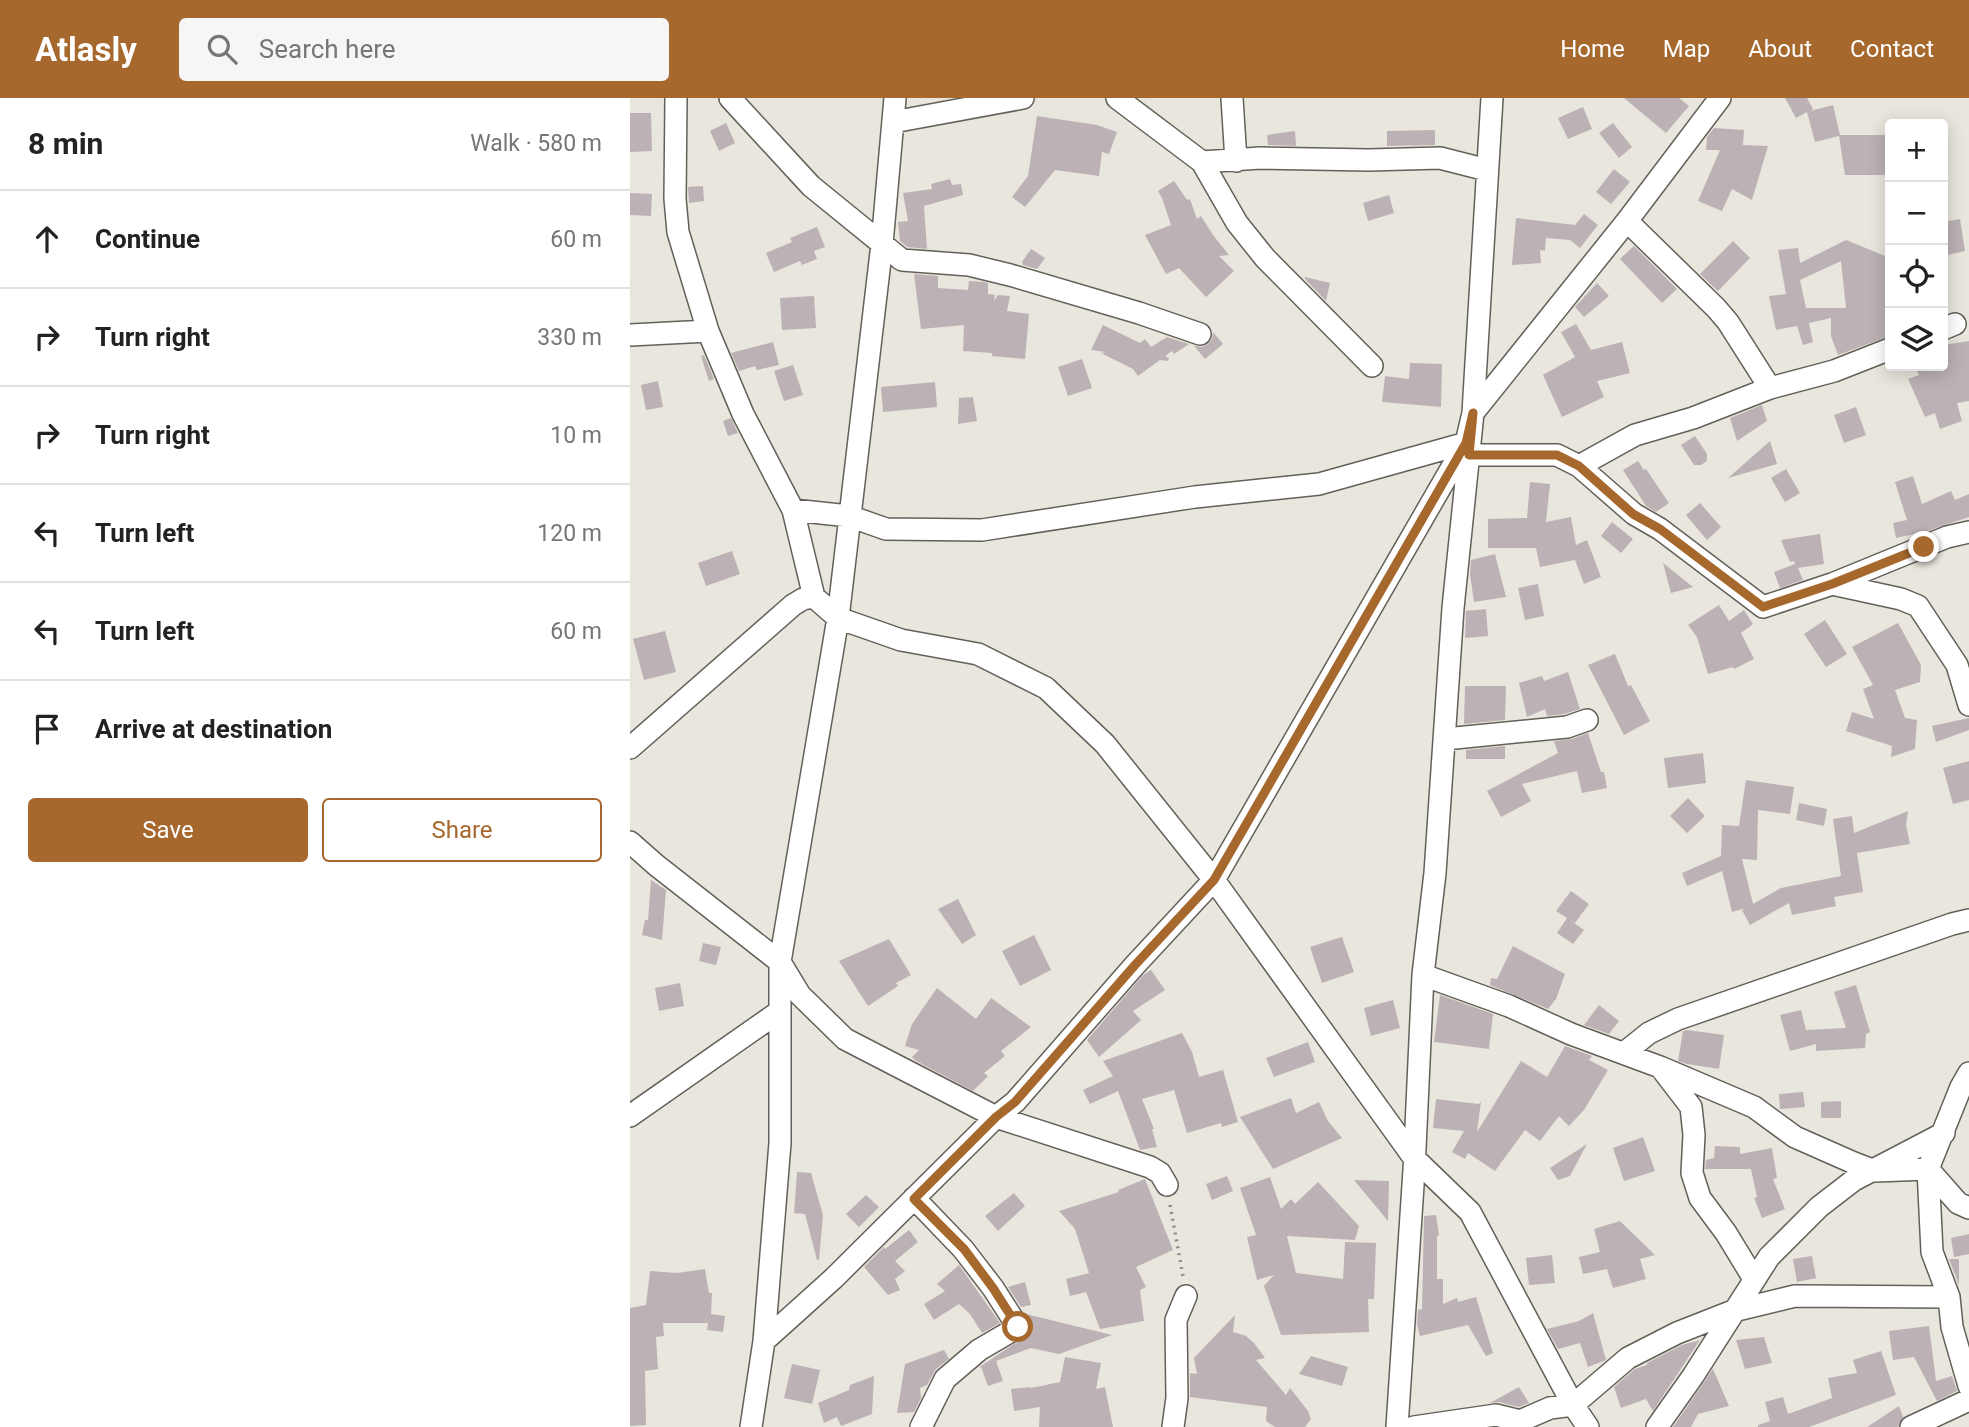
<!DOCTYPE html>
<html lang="en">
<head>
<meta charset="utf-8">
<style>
  body { margin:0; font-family:Roboto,sans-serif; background:#f6f6f6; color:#222 }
  .controls { position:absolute; right:21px; top:21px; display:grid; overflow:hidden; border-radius:7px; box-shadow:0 4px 18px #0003 }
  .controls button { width:63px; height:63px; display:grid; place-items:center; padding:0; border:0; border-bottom:2px solid #e0e0e0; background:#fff; color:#222; font:35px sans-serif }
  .stop { position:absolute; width:21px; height:21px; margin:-16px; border:5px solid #a7682e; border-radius:50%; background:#fff }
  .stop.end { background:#a7682e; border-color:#fff; box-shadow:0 2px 7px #0008 }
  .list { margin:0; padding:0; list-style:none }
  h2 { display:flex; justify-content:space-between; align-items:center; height:91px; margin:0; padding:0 28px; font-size:30px }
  h2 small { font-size:23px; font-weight:400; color:#767676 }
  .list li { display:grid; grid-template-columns:46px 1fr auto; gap:21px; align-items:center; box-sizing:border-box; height:98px; padding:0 28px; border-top:2px solid #e0e0e0 }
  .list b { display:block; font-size:26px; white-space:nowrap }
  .list em { font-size:23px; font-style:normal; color:#767676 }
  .actions { display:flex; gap:14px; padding:21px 28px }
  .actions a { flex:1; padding:16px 0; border:2px solid #a7682e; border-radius:7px; text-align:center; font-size:24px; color:#a7682e }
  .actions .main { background:#a7682e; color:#fff }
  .icon { flex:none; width:38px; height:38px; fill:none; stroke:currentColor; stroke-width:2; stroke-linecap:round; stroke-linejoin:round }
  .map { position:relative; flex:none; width:1339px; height:1329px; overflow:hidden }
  header { display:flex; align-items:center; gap:42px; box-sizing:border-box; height:98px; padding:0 35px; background:#a7682e; color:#fff }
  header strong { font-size:33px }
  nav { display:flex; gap:38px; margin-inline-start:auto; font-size:24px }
  .search { width:490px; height:63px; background:#f6f6f6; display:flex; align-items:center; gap:18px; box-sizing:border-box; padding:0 24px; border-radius:7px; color:#767676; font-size:26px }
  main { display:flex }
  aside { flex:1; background:#fff }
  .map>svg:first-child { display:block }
  .building { fill:#bcb2b5; fill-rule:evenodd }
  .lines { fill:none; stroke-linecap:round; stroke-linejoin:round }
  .minor-casing { stroke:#626058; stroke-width:24 }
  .path { stroke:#8e8c85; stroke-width:3.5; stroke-dasharray:2 5; stroke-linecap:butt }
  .minor { stroke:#fff; stroke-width:21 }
  .route { stroke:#a7682e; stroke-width:9 }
</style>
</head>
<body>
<header>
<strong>Atlasly</strong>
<div class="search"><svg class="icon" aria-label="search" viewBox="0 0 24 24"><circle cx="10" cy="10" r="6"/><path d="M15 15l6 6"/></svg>Search here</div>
<nav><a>Home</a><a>Map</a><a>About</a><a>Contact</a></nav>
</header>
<main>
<aside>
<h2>8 min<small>Walk · 580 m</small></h2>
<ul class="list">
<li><svg class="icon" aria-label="ahead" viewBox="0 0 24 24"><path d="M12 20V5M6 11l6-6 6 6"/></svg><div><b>Continue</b></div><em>60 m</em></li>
<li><svg class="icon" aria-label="right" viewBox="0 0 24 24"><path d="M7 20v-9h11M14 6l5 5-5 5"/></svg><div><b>Turn right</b></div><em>330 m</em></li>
<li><svg class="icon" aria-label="right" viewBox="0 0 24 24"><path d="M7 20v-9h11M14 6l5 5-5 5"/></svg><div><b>Turn right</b></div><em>10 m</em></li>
<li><svg class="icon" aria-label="left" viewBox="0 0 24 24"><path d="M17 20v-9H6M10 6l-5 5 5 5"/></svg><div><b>Turn left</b></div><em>120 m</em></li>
<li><svg class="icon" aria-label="left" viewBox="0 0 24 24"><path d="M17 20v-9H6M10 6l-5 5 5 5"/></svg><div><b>Turn left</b></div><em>60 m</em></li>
<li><svg class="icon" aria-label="arrive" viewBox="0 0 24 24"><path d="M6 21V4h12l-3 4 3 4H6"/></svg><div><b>Arrive at destination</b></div></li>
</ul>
<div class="actions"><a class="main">Save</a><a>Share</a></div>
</aside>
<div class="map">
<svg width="1339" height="1329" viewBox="0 0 1339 1329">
  <rect width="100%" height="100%" fill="#e9e6dd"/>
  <!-- building -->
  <path class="building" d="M994,0h55l10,8 -23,27z
    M1155,0h22l6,11 -3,2 23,-6 7,30h50v40h-45l-6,-39 -24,6 -8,-30 -11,6z
    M953,9l9,22 -24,10 -10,-21z
    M0,15h21l1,38 -22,1z
    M407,18l60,9 20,7 -8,22 -7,-2 -3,24 -44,-6 -30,37 -13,-10 16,-21z
    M96,25l9,20 -16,8 -9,-20z
    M983,25l19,24 -13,11 -20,-25z
    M1084,30l30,2 -1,15 25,1 -16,54 -20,-11 -10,22 -24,-10 22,-51h-14l1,-13z
    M805,32v15l-48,1v-15z
    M665,33l1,15 -28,-1 -1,-10z
    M984,71l16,13 -19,22 -15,-12z
    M320,81l2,6 9,-1 2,11 -39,11 3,43 -20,-2 -7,-6 -2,-19 10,-1 -5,-28 29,-4 -1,-5z
    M544,83l13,19 3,-1 7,20 4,-3 12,19 16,20 -10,1 15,15 -28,26 -27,-29 -13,6 -21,-39 26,-10 -9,-27 -4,-7z
    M73,88l1,15 -15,2 -1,-16z
    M0,95l22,1 -1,22 -21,-1z
    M759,97l5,18 -26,8 -5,-18z
    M954,116l14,11 -18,23 -10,-8 -24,-2 -1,13 -5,-1 1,13 -29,2 4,-47 59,7z
    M1330,121l5,32 -22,5v-34z
    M187,129l8,20 -11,4 3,8 -15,6 -2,-4 -26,11 -8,-19 26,-11 -2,-4z
    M1216,142l44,18v78l-52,19 -7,-19v-18l-22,5 4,19 -10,3 -6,-19 -21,4 -7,-34 17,-2 -8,-44 20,-2 2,15zM1211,163l5,47h-40l-6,-28z
    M1103,143l17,17 -32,33 -18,-17z
    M1004,148l43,43 -15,14 -42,-44z
    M401,151l14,9 -8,11 -14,-4 -1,-3z
    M284,176l24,2v12l30,2 1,-9 15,1 4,1v11l7,1 -1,6 4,-6 12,1 -3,15 22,3 -4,45 -33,-3v-3l-29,-2 1,-26 -43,4z
    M675,179l25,6 -4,18 -21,-22z
    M967,185l12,13 -25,21 -9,-10z
    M184,198l2,32 -34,2 -2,-32z
    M946,226l15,26 31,-8 8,31 -33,8 7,16 -42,20 -19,-42 32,-18 -14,-25z
    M473,227l37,18 5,-4 6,8 16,-10 22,7 -15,10 -2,-3 -7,5 4,2 -1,3 -8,-1 -22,16 -5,-7 -32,-16 5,-1 -15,-2z
    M583,234l10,12 -18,15 -11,-13 8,1 6,-3 4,-5z
    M1339,243v60l-12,2 5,18 -22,8 -5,-16 -10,4 -17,-38 11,-4 -5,-9h29v-21z
    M143,244l6,23 -22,5 -2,-4 -16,5 -8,-18z
    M74,257l10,24 -5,2 -8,-25z
    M452,261l10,29 -24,8 -10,-29z
    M780,265l32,1 -1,43 -59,-5 3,-26 24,3z
    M163,267l10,30 -19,6 -10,-30z
    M28,283l5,26 -17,3 -5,-25z
    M305,284l2,25 -54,5 -2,-25z
    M343,299l4,24 -19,3 1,-26z
    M1132,307l5,16 -30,20 -7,-23z
    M1226,309l10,28 -22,8 -10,-28z
    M101,320l7,15 -10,3 -5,-15z
    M1065,338l12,18v7l-6,4h-7l-13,-20z
    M1140,343l7,23 -49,14z
    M1008,363l6,9 2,-1 23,34 -13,9 -10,-6 -23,-36z
    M1156,371l14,24 -15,9 -14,-24z
    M1283,378l9,28 29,-13 4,9 14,-6v23l-45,15 -28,6 -3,-15 14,-3 -12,-38z
    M900,384l20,2 -4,38 25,-5 5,28 11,-5 14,37 -17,7 -9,-24 -35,7 -4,-19h-48v-29l39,-1z
    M1070,405l21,24 -14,13 -21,-25z
    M982,424l21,17 -12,14 -20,-17z
    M1190,436l4,30 -26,4 5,12 -23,8 -6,-16 21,-8 -1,-3 -4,1 -9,-22z
    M102,453l8,23 -34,12 -8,-23z
    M865,456l11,43 -32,5 -4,-28 1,-14z
    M1033,465l30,24 -22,6z
    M908,486l6,32 -19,4 -7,-32z
    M1089,507l10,16 15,-11 9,14 -12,9 13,26 -20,10 -1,-2 -25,7 -11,-37 -9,-12z
    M856,511l2,27 -23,2 1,-27z
    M1195,522l22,34 -21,13 -22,-33z
    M1268,525l23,42 -1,17 -25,8 10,28 12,2 -2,29 -24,8 1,-11 -46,-15 6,-19 22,7 -11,-30 10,-4 -21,-38z
    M35,533l11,41 -32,8 -11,-41z
    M985,556l13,32 3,-1 19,36 -26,14 -36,-70z
    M938,574l12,37 -16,5 -17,2 -2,-7 -18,8 -8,-34 23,-7 2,5z
    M835,588h41l-1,34 -41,4z
    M1339,620v12l-33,12 -4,-16z
    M958,635l13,39h3l3,16 -25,5 -5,-22 -55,13 9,17 -30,16 -14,-26 71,-38 -4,-12 17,-2z
    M875,648v13h-39v-9z
    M1073,655l3,30 -38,5 -4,-30z
    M1339,663v39l-16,4 -10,-36z
    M1116,682l48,7 -4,27 -32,-4 -1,50 -15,-1 11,45 28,-16 60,-12 -8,-57 19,-3 2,17 54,-22 -2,14 4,19 -53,9 6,39 -29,5 2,9 -44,9 -3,-12 -39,22 -8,-15 4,-2 -14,4 -10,-41 -35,15 -5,-13 39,-17 1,-31 17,1z
    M1058,700l17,18 -18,17 -17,-17z
    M1169,705l28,6 -3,17 -28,-6z
    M21,782l15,10 -4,50 -20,-5 3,-15h3z
    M941,793l18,13 -14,19 -19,-12z
    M328,801l18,36 -14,9 -24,-35z
    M937,820l17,12 -11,14 -16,-11z
    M404,837l17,35 -31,16 -18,-35z
    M712,839l12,35 -32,11 -12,-36z
    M259,841l22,36 -15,8 2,3 -30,20 -29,-45z
    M73,845l18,4 -5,18 -17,-4z
    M883,848l52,28 -9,25 -8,10 -58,-24 1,-7 6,1z
    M521,872l14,20 -32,21 8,9 -42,37 -12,-17 56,-65z
    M50,885l4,23 -25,5 -4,-23z
    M1226,887l14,47 -4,2 -1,14 -49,3v-7l-26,7 -10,-36 21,-5 5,20 40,-2 -12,-36z
    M307,890l39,31 15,-21 40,29 -30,24 4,5 -21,17 4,3 -15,15 -57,-30 -4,-4 7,-7 -14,-4 7,-22z
    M810,897l53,19 -4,35 -55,-7z
    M763,902l7,28 -29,8 -7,-28z
    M969,907l20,16 -10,13 -25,-9z
    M1057,932l37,5 -5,34 -32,-5 -9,-3 5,-30z
    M552,935l10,19 7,25 24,-7 15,52 -16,5 -1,-4 -34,10 -13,-43 -32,9 12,30h-2l5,18 -17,3 -22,-59 -28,13 -7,-14 30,-14 -10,-15z
    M678,944l7,20 -41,15 -8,-19z
    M935,948l27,10 -3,4 19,10 -24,40 -15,16 -10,-10 -19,25 -15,-11 -30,41 -27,-18 -3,6 -13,-7 12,-21 -31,-3 3,-29 43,5 2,-3 -4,31 44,-71 26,16z
    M1173,994l2,15 -25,2 -1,-15z
    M661,1000l5,15 23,-11 9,19 14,17 -69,31 -33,-52z
    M1211,1003v17h-20v-16z
    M1013,1039l12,34 -31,10 -11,-33z
    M957,1046l-17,32 -12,4 -8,-12z
    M1085,1048l25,1v7l32,-6 5,30 -4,1 12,30 -23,9 -8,-20 3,-1 -6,-28h-46l1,-9 8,-2z
    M167,1074l14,1 12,42 -4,45h-2l-12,-46 -11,-1z
    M597,1078l6,15 -21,9 -6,-16z
    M640,1079l11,32 10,-10 4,5 23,-22 41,44 -4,14 -68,-4 9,37 47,6 2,-37 31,1 -2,56h-6l1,33 -88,3 -17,-49 10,-11 -17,5 -10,-43 9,-2 -16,-47z
    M515,1081l28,71 -37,17 10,20 -6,3 4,31 -44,8 -14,-37 -16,4 -4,-17 23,-6 -14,-44 -16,-18 60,-19 -1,-2z
    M724,1082l35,1 -1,40z
    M384,1095l11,13 -27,25 -13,-15z
    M236,1097l13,12 -20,20 -13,-13z
    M806,1117l3,20 -2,1v43h6v25l14,-6 1,4 18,-5 17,56 -7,3 -18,-31 -48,11 -3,-12 1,-14 4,-1 2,-93z
    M990,1123l35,34 -15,4 6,20 -33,9 -6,-19 -24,5 -4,-17 21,-5 -6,-23z
    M279,1132l9,12 -23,19 10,10 -10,8 5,11 -12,5 -24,-28 20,-20 1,2z
    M1339,1136v20l-15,3 -3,-19z
    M922,1157l3,28 -26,2 -3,-27z
    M1182,1158l4,22 -19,4 -4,-23z
    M1319,1161h10v26z
    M329,1167l41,58 -18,10 -12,-19 -11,-10 -25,16 -10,-16 21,-13 -8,-7z
    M75,1171l4,24h3l-1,21 14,2 -2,16 -16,-2 1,-7h-45l1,13 -8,1 2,32 -13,2 1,54 -16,1v-118l16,-3 4,-34 27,2z
    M395,1184l6,23 -10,2 -13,-20z
    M963,1215l13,47 -18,7 -8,-24 -22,6 -11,-20 32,-8z
    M395,1216l5,1 82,20 -53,19 -28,-6 -35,13 7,20 -15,5 -7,-19 -3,1 51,-34 2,-8z
    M605,1217l-2,17 13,4 8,7 11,15 -9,2 30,35 4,-7 18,23 3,8 -6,8h-30l-9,-6 1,-14 -77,-10v-24l7,1 -3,-16z
    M1299,1228l7,55 16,-5 5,15 -20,10 -23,-44 -21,3 -4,-29z
    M1134,1239l8,26 -27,6 -9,-29z
    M1070,1242l-47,71 -7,-12 -25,9 -7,-21 21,-18 12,-4v-2l35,-18z
    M314,1252l5,9 -13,10 -9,16 -7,3 1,10 -7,14 -17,1 8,-49z
    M1251,1253l15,44 -87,32h-51v-2l12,-4 -5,-19 18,-5 5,17 44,-16 -4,-20 29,-5 -4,-13z
    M681,1258l37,11 -6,19 -43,-12z
    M435,1259l36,6 -5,26 9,-2 8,40h-74l1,-20 -26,4 -3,-22 20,-2v1l29,-6z
    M162,1266l28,6 -8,34 -28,-6z
    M1083,1271l16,37 -31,8 -7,13h-18z
    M244,1278l-2,38 -31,12 -4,-9 -13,6 -6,-20 31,-13 1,-5z
    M889,1289l10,16 -10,4 -20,-5 -9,1z
    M1269,1308l4,11 -5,10h-31z"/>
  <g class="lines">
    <!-- minor casing -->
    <g class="minor-casing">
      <path id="minor" d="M46,0l-1,101 3,33 30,99 35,83 50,96 21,87
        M100,0l81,88 91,74 67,5 41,10 129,38 61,21
        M487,0l85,64 58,-4 109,2 71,-2 47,12
        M602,0l4,63
        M263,24l130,-24
        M572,64l35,61 28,35 107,108
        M997,123l89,87 12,14 42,66
        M1313,231l12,-5
        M0,237l78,-4
        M839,357h88l22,11 55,48 26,15 103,78 69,-23 115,-47 22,-5
        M949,368l56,-31 58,-17 77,-30 64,-17 56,-22
        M163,412l56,6 37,13 96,1 213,-33 124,-13 147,-41
        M1202,486l69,15 17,7 39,59 12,40
        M815,641l122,-12 20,-7
        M0,650l163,-143 10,-6 11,-2 24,21 63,22 77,14 68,34 59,56 109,136 200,278 56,54 103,193 15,22
        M0,744l26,23 124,97 20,33 45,44 151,78 154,50 10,6 7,12
        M793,877l86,31 62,28 89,33 94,40 41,30 59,26 21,8 53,-2 30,34 11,5
        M994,955l25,-20 29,-14 274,-95 17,-4
        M1031,970l30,39 3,28 -2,38 8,25 26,35 28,46
        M1339,975l-8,14 -33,82 4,83 17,45 3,30 17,59
        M0,1018l150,-105
        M284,1100l49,51 30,39 25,39 -39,23 -34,29 -24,48
        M134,1243l70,-63 162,-161 19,-15 120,-137 79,-85 252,-437 7,-30 154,-192 93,-123
        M121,1329l13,-86 16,-198v-181l58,-344 44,-374 13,-146
        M543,1329l4,-29 -1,-78 10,-24
        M767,1329l17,-257 9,-195 12,-102 18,-265 20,-195 19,-315
        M784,1329l82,-12 24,6 30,-13 23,-3 55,-47 49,-25 56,-22 62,-15 154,1
        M1027,1329l36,-51 76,-119 50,-50 35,-27 90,-47
        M1281,1329l58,-27"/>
    </g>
    <!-- path -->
    <path class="path" d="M540,1107l13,71"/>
    <!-- minor -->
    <use href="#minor" class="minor"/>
  </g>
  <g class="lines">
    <!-- route -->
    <path class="route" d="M388,1229l-25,-39 -29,-39 -50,-50 82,-82 19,-15 120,-137 79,-85 252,-437 7,-30 -4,42h88l22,11 54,48 27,15 103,78 69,-23 92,-37"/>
  </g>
</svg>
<div class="controls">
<button>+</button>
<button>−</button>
<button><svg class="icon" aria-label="locate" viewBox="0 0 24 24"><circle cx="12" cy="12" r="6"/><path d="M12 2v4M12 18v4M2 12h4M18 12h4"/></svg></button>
<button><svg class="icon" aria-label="layers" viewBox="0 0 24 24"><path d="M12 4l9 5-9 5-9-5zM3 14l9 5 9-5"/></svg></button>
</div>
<div class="stop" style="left:388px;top:1229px"></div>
<div class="stop end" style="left:1294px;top:449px"></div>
</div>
</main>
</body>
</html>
